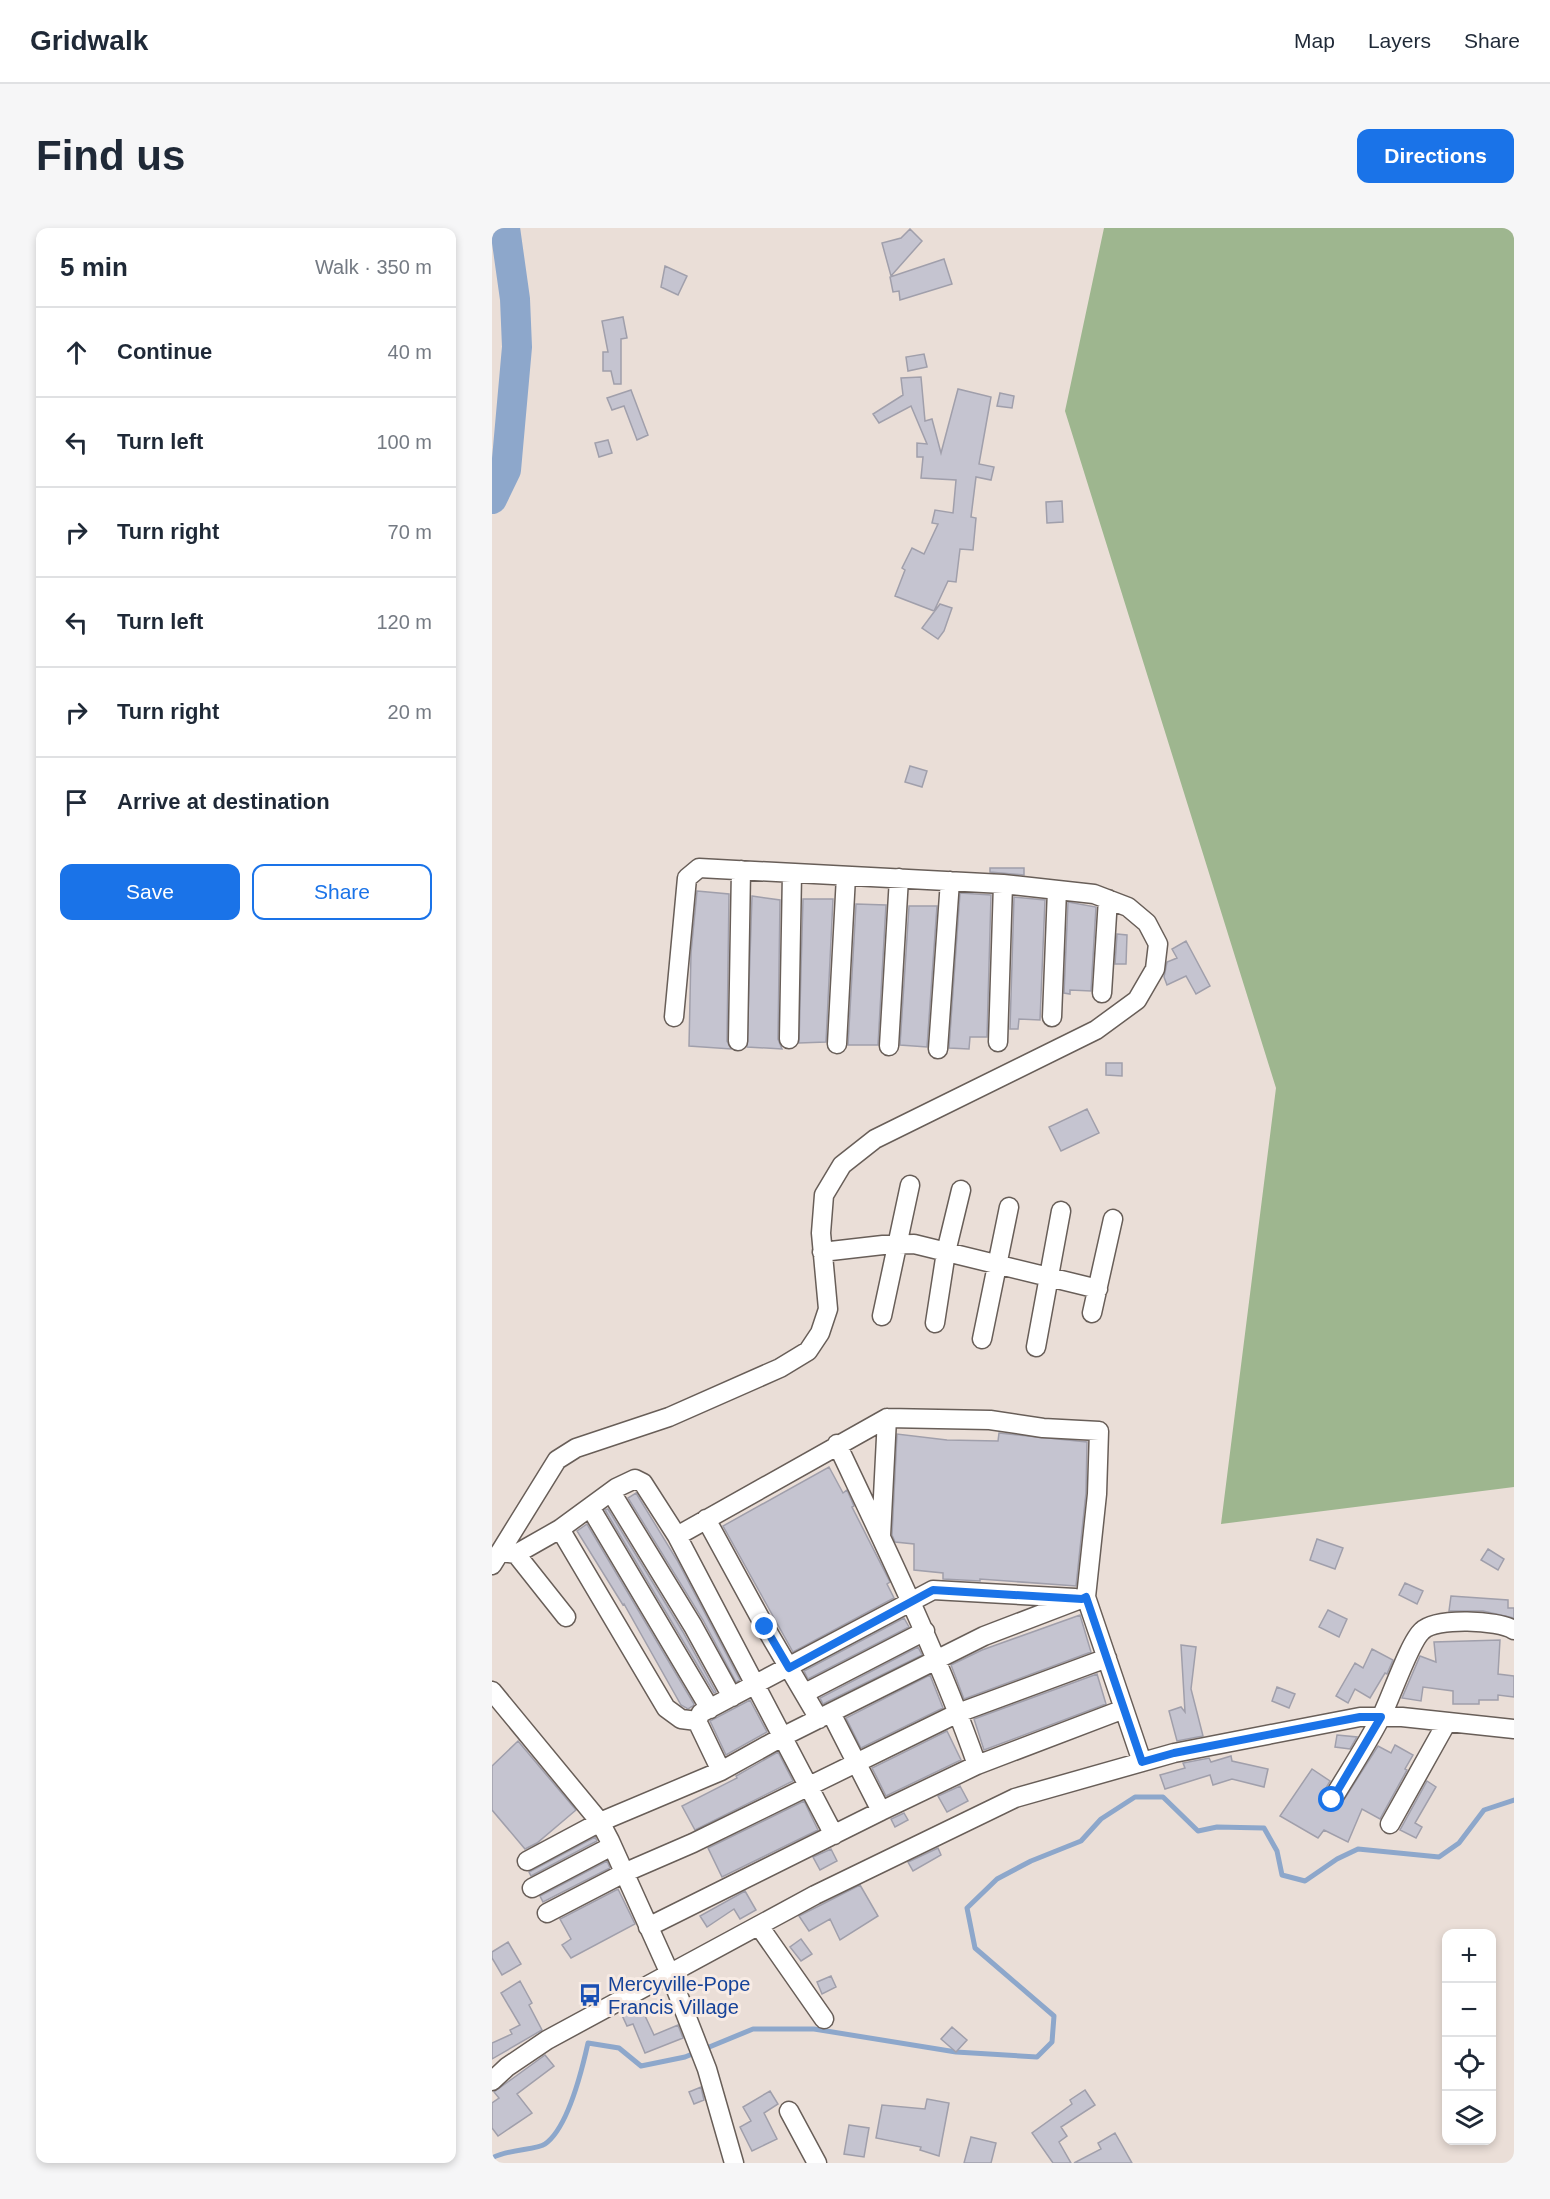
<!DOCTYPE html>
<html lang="en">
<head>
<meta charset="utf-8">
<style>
  body { margin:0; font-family:Helvetica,sans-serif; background:#f6f6f7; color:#1f2937 }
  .controls { position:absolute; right:18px; bottom:18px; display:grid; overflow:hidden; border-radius:12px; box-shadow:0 3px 9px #0003 }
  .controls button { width:54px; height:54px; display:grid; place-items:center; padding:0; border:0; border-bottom:2px solid #e0e1e3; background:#fff; color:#1f2937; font:30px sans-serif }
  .stop { position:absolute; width:18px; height:18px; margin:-14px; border:4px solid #1a73e8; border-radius:50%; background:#fff }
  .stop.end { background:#1a73e8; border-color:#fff; box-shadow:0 2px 6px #0008 }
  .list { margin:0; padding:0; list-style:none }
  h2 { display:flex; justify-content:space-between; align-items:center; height:78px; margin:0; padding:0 24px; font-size:26px }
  h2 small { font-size:20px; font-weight:400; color:#747a83 }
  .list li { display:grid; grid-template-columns:39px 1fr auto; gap:18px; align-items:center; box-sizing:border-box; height:90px; padding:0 24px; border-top:2px solid #e0e1e3 }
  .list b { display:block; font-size:22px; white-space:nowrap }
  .list em { font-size:20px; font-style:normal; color:#747a83 }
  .actions { display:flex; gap:12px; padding:18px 24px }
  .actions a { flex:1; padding:14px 0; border:2px solid #1a73e8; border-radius:12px; text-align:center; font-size:21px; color:#1a73e8 }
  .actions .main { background:#1a73e8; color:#fff }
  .icon { flex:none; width:33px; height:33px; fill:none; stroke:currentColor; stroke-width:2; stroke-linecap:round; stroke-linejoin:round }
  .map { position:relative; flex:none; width:1022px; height:1935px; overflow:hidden; border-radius:12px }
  header { display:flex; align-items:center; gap:36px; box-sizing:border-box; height:84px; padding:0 30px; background:#fff; border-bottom:2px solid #e0e1e3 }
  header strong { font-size:28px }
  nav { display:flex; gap:33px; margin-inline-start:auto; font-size:21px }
  .intro { display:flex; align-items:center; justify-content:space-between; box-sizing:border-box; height:144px; padding:0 36px }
  h1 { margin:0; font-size:42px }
  .button { padding:15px 27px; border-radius:12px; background:#1a73e8; color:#fff; font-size:21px; font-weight:700 }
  main { display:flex; gap:36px; padding:0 36px }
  aside { flex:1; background:#fff; border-radius:12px; box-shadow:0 3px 9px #0003 }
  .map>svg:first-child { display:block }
  .forest { fill:#9eb68f }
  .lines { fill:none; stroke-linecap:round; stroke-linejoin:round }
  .stream { stroke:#8da7cb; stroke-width:5 }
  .river { stroke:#8da7cb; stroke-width:30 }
  .building { fill:#c5c4d0; stroke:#a09fab; stroke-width:1.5 }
  .minor-casing { stroke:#685e58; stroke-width:21 }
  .minor { stroke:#fff; stroke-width:18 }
  .route { stroke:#1a73e8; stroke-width:8 }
  .labels { text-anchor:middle; stroke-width:6; stroke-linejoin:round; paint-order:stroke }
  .transit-label { font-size:20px; fill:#164399; stroke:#f7ebe4; text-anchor:start }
</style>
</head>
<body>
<header>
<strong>Gridwalk</strong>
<nav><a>Map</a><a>Layers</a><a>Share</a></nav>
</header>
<div class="intro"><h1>Find us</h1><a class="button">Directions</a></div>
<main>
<aside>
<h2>5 min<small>Walk · 350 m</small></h2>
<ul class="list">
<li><svg class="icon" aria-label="ahead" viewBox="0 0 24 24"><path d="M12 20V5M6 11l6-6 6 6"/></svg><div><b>Continue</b></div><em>40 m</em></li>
<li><svg class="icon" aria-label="left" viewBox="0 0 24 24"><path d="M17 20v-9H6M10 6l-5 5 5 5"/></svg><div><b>Turn left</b></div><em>100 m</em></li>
<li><svg class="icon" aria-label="right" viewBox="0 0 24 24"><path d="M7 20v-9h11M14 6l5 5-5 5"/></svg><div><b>Turn right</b></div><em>70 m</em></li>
<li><svg class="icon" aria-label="left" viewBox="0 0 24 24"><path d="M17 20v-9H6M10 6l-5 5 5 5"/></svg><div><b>Turn left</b></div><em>120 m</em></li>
<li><svg class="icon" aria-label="right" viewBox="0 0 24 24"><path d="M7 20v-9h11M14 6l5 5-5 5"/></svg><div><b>Turn right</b></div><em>20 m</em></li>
<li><svg class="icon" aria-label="arrive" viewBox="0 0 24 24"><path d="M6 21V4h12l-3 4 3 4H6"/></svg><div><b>Arrive at destination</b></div></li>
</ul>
<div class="actions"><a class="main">Save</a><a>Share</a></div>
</aside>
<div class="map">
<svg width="1022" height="1935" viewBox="0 0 1022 1935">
  <rect width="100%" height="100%" fill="#eaded7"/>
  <!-- forest -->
  <path class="forest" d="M612,0h410v1259l-293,37 55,-436 -211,-677z"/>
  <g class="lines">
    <!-- stream -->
    <path class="stream" d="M0,1930c16,-9 45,-8 53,-14 23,-16 37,-74 43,-101l31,5 22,18 44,-9 68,-28h61l142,23 81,5 15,-15 2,-26 -79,-68 -8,-40 30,-29 34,-18 50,-20 20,-22 34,-22h28l35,34 19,-4 47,1 13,23 5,24 23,6 32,-22 21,-10 81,8 20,-14 25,-33 30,-10"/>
    <!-- river -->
    <path class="river" d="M0,271l14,-29 11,-123 -2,-48 -10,-71"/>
  </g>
  <!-- building -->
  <path class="building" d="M418,1l12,12 -31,35 -9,-33 19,-5z
    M452,31l8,25 -52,16 -1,-9 -6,1 -3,-15z
    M173,38l22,10 -9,19 -17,-8z
    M131,89l4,21 -6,1v45h-7l-3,-13h-8v-19h5l-6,-31z
    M432,126l3,13 -19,4 -2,-14z
    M429,149l4,44 7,-2 9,34 17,-64 33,8 -12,67 15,3 -3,13 -15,-3 -5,40 5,1 -3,32 -13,-1 -4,33 -8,-1 -14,30 -39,-15 10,-26 -3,-2 10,-20 12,6 14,-30 -6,-1 3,-13 18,3 3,-33 -35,-2 2,-21h-6v-14l10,1 -16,-38 -32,17 -6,-9 30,-19 -2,-17z
    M139,162l17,45 -11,5 -13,-34 -12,4 -5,-12z
    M508,165l14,3 -2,12 -15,-2z
    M116,212l4,13 -13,4 -4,-14z
    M570,273l1,21 -16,1 -1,-21z
    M448,376l12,4 -8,23 -6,8 -16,-11z
    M418,538l17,5 -5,16 -17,-5z
    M498,640h34v7l-34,-3z
    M205,663l32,3 -2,147 4,8 -42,-3 2,-93z
    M468,665l31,2 -4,142h-17l-1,12 -20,-1z
    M260,668l28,4 -2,139 4,10 -35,-2z
    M522,669l31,3 -5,120 -21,-1 -1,10h-8z
    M311,671h30l-7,143 -27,1z
    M576,674l28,5 -5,84 -21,-1v4l-6,-1z
    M364,676l30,1 -8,140h-30z
    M417,678h28l-10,141 -27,-2z
    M625,706l10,1 -1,29h-11z
    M694,713l24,45 -14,8 -10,-18 -19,9 -3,-8 3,-15 10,-4 -5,-9z
    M614,835h16v13l-16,-1z
    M595,881l12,24 -38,18 -12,-24z
    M507,1205l88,9 -1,51 -10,93 -96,-7v2l-37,-2v-6l-29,-3v-26l-19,-2 -3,-7 5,-101 50,6 51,1z
    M337,1239l14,26 4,-3 7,16 -2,1 38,75 -3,2 7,14 -101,54 -70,-126z
    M144,1265l41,67 63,120 -4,2 -33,-62 -75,-122z
    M116,1281l75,123 33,60 -2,1 -109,-183z
    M95,1296l107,180 -1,2 -5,3 -7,-4 -57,-101 -1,1 -46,-74z
    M825,1311l26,9 -8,21 -25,-9z
    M996,1321l16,10 -6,11 -17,-10z
    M913,1355l18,8 -6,13 -18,-9z
    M959,1368l57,4v8h6v10l-31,-7h-34z
    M836,1382l19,9 -8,18 -20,-10z
    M588,1387l11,37 -127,47 -13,-34 31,-15z
    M412,1390l5,9 -101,52 -4,-8z
    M1008,1412l-2,34 16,2v21l-16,-2v5h-19v4h-26v-13l-30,-4 -2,14 -19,-3 18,-42 16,6 -2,-20z
    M689,1417l15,2 -5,42 12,47 -26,5 -8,-30 12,-4 4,5z
    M426,1419l4,8 -99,49 -3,-6z
    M880,1421l21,11 -6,14 -2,-1 -15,25 -15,-9 -7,14 -12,-7 19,-33 8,5z
    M605,1446l9,30 -122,46 -10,-31z
    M438,1447l13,33 -82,40 -15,-30z
    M785,1459l18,7 -6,14 -17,-7z
    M258,1472l17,32 -41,23 -16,-34z
    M455,1503l14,29 -75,36 -14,-28z
    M845,1507l20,2 -7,12 -15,-2z
    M26,1513l58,69 -39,33 -12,6 -33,-39v-44z
    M903,1517l18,10 -8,14 2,1 -27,49 -18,-10 -14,33 -24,-12 -6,8 -38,-22 32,-47 18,12 -8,14 1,11 8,5 7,-2 40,-63 13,7z
    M286,1524l15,29 -98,49 -13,-24 55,-28 -1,-2z
    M739,1528l1,5 36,8 -4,18 -32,-8 -19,6 -3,-10 -45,14 -5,-14 25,-7 -2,-5 26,-5 2,4z
    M935,1553l9,6 -21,36 7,4 -6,11 -16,-8z
    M468,1558l8,15 -21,11 -9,-16z
    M312,1573l14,29 -96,47 -14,-29z
    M412,1585l4,7 -13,7 -4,-8z
    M103,1609l2,4 -66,35 -2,-4z
    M446,1620l3,7 -28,16 -5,-9z
    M339,1621l6,12 -17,9 -7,-13z
    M115,1633l3,7 -67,34 -3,-6z
    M368,1657l18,31 -38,24 -10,-21 -21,12 -10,-15z
    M126,1661l17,35 -64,34 -9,-13 9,-6 -11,-20z
    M253,1663l11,19 -16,9 -6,-10 -27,18 -7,-11z
    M309,1711l11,15 -11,7 -11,-14z
    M16,1714l13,22 -19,11 -10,-17v-6z
    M339,1748l5,11 -14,7 -5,-12z
    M28,1753l12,22 -3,2 13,25 -50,29v-16l20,-9 -2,-4 10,-5 -19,-32z
    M147,1775l15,32 24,-10 5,13 -38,15 -12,-29 -6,2 -6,-13z
    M460,1799l15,13 -11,12 -15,-13z
    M53,1827l9,11 -37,28 15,19 -34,23 -6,-8v-25l7,-5 -5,-6z
    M209,1859l3,13 -10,4 -5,-12z
    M593,1862l10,15 -34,22 6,9 -8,6 12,21h-18l-21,-30 40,-29 -2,-4z
    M278,1863l8,13 -14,9 13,26 -25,12 -12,-24 11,-6 -8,-14z
    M435,1871l22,4 -10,53 -19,-6 1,-3 -45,-9 6,-33 43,4z
    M357,1897l20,3 -5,29 -20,-3z
    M623,1905l17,30h-58l27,-14 -3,-6z
    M479,1909l25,6 -5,20h-27z"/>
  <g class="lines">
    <!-- minor casing -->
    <g class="minor-casing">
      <path id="minor" d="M610,765l6,-94
        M560,789l5,-127
        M297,811l3,-166
        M246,813l3,-171
        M506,814l5,-158
        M345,816l9,-168
        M397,818l10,-168
        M446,821l12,-168
        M330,1024l61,-7 31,-1 184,45
        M600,1085l21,-94
        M390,1088l28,-131
        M443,1095l11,-71 15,-62
        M490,1111l27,-132
        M544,1119l25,-136
        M345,1216c50,106 101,210 140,321
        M119,1264l82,134 39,71
        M98,1279l120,202
        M214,1291l59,108 54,92
        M68,1301l106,179 15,11 16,2
        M185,1308l210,-118 103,2 53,8 56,3 -2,63 -11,103 56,165
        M389,1308l6,-118
        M8,1324l16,2 44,-25 56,-41 19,-9 8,4 34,53 157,299
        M24,1326l50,63
        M0,1337l65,-105 19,-12 93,-31 111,-49 28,-17 12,-18 8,-24 -7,-76 3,-38 18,-30 33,-26 221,-109 41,-30 18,-31 3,-25 -11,-21 -19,-16 -34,-13 -91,-10 -304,-16 -12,10 -13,139
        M0,1463l108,131 10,19 60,133 37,95 27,94
        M313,1465l120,-62
        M339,1485l50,98 96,-46 147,-56
        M229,1543l-24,-50 4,-8 232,-123 142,8
        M840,1572c16,-27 34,-54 49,-83 9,-17 29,-76 41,-86 14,-14 76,-11 92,-1
        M898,1596l57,-102
        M35,1633l73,-39 121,-51 63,-35 200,-100 102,-39
        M40,1660l80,-42
        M55,1685l79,-41 67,-29 265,-130 149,-55
        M267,1698l65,93
        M156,1699l233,-116
        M0,1853l15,-14 40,-27 268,-145 200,-97 159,-45 186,-36h42l112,12
        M297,1883l28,52"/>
    </g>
    <!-- minor -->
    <use href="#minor" class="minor"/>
  </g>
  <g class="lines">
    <!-- route -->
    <path class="route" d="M273,1399l24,41 144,-78 149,9 4,-2 56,165 32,-9 186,-36h21l-49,83"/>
  </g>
  <!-- icons -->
  <defs>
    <g id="bus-bare" transform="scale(1.8)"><path d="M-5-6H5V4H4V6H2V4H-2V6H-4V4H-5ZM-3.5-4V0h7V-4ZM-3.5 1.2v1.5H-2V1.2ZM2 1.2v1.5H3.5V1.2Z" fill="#1a4fb4" stroke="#f7ebe4" stroke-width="2.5" paint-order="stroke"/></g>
  </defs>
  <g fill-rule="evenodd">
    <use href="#bus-bare" x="98" y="1767"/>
  </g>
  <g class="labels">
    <!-- transit labels -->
    <g class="transit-label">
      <text x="116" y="1763">Mercyville-Pope<tspan x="116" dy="23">Francis Village</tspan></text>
    </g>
  </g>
</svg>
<div class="controls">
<button>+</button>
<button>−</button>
<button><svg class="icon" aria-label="locate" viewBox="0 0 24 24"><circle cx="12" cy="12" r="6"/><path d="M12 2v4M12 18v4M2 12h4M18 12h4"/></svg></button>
<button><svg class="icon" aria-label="layers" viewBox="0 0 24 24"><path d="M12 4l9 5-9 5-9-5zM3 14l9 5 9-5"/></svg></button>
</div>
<div class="stop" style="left:840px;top:1572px"></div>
<div class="stop end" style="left:273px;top:1399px"></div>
</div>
</main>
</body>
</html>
